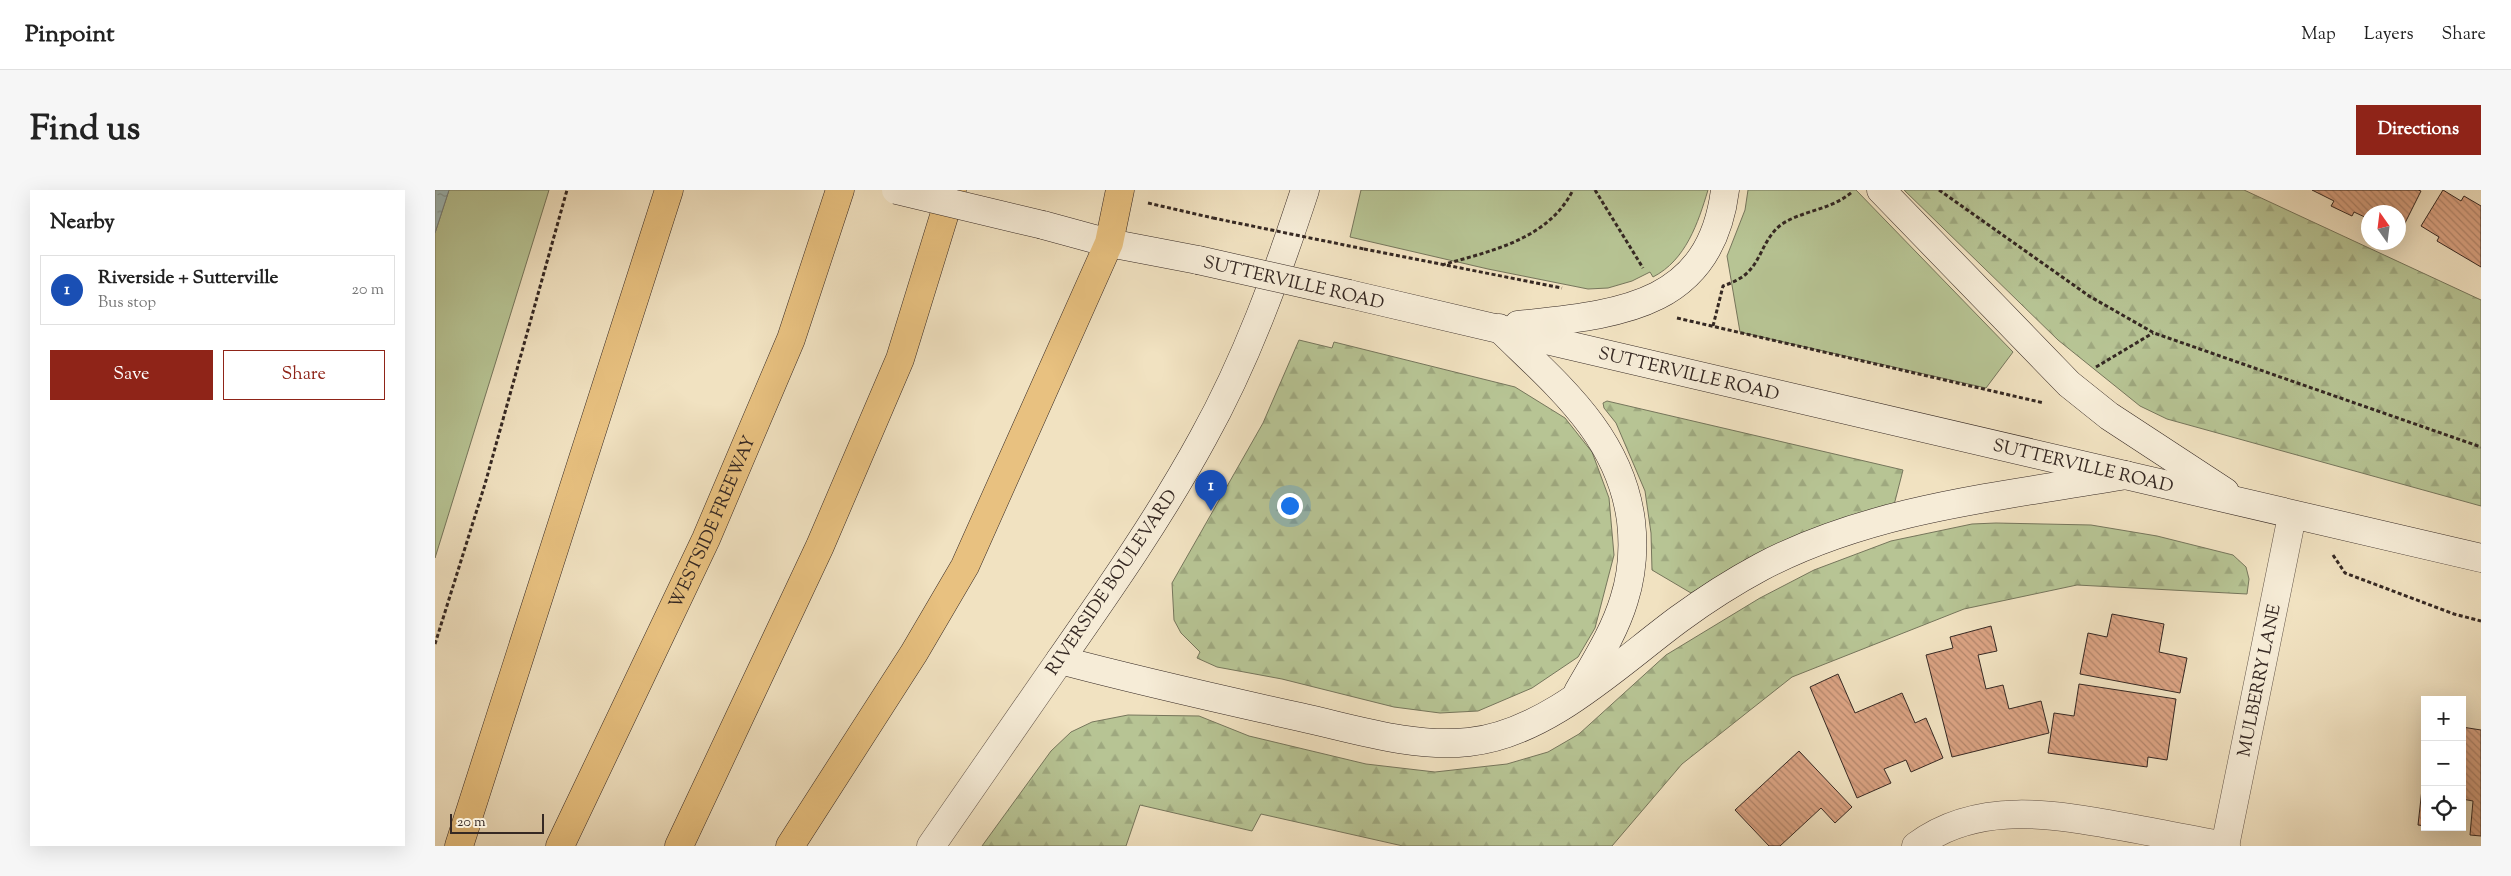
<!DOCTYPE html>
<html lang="en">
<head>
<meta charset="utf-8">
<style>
  body { margin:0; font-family:"Sorts Mill Goudy",serif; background:#f6f6f6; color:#222 }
  .controls { position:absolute; right:15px; bottom:15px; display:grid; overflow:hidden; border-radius:0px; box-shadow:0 5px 20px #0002 }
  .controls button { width:45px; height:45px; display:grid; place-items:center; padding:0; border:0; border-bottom:1px solid #e0e0e0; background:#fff; color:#222; font:25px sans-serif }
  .compass { position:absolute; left:1926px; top:15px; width:45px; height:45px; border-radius:50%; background:#fff; box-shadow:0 5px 20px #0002; rotate:346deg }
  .scale { position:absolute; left:15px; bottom:12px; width:94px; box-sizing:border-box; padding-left:5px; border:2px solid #352823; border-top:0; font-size:14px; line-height:18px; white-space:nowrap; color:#352823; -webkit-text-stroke:4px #f6ecd7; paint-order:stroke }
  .you { position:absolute; left:854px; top:315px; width:18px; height:18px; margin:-12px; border:4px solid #fff; border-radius:50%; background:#1a73e8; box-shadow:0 0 0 8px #1a73e833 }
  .badge { display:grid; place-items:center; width:32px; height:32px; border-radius:50%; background:#8f2418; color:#fff; font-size:16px; font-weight:700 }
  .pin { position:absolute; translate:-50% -41px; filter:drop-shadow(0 1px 2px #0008) }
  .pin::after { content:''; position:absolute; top:26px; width:18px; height:15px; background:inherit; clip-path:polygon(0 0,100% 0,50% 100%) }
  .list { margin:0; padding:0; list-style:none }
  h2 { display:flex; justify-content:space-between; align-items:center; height:65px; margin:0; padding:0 20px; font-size:21px }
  h2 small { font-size:16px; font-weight:400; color:#767676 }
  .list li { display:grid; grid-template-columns:32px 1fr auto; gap:15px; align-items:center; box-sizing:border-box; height:70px; margin:0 10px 10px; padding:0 10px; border:1px solid #e0e0e0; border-radius:0px }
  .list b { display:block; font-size:19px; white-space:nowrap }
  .list p { margin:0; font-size:16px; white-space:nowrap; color:#767676 }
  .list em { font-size:16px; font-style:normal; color:#767676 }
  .actions { display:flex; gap:10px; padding:15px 20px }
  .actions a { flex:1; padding:11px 0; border:1px solid #8f2418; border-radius:0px; text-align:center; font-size:18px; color:#8f2418 }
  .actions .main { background:#8f2418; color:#fff }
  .icon { flex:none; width:28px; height:28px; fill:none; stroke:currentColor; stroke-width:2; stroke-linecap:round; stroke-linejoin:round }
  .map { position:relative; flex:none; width:2046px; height:656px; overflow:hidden; border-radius:0px }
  header { display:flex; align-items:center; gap:30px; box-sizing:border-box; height:70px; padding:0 25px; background:#fff; border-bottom:1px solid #e0e0e0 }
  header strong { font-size:24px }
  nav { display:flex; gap:28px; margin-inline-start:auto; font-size:18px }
  .intro { display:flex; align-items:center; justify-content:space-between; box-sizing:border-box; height:120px; padding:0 30px }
  h1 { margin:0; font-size:35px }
  .button { padding:12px 22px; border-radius:0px; background:#8f2418; color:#fff; font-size:18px; font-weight:700 }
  main { display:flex; gap:30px; padding:0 30px }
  aside { flex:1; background:#fff; border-radius:0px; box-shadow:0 5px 20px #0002 }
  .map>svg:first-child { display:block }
  .green { fill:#b7c494; stroke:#76765c }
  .forest { fill:url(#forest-firs); stroke:#76765c }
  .water { fill:url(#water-ripples); stroke:#74817f }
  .building { fill:url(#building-back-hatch); stroke:#352823 }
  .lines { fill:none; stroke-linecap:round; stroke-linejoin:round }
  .minor-casing { stroke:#64564a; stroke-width:29 }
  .tertiary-casing { stroke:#64564a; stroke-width:29 }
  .secondary-casing { stroke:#352823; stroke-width:29 }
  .motorway-casing { stroke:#352823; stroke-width:29 }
  .path { stroke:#352823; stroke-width:3; stroke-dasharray:4 2.5; stroke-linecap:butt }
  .minor { stroke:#f6ecd7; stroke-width:28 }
  .tertiary { stroke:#f6ecd7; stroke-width:28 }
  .secondary { stroke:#f6ecd7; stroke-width:28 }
  .motorway { stroke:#e8c180; stroke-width:28 }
  .secondary-bridge-casing { stroke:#352823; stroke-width:29; stroke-linecap:butt }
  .path-bridge { stroke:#352823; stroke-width:3; stroke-dasharray:4 2.5; stroke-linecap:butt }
  .secondary-bridge { stroke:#f6ecd7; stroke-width:28 }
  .labels { text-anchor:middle; stroke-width:4; stroke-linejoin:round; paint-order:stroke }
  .street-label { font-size:18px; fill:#352823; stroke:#f6ecd7 }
</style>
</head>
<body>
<header>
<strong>Pinpoint</strong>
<nav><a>Map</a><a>Layers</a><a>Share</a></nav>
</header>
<div class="intro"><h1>Find us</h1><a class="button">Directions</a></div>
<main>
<aside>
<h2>Nearby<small></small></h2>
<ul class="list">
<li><span class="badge" style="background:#1a4fb4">1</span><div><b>Riverside + Sutterville</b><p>Bus stop</p></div><em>20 m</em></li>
</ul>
<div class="actions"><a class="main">Save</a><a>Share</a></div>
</aside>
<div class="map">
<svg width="2046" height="656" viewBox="0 0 2046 656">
  <defs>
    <pattern id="forest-firs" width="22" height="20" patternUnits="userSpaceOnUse" patternTransform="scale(1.25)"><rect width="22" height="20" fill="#b7c494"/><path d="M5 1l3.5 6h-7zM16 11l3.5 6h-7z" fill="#9ea87f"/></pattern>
    <pattern id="water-ripples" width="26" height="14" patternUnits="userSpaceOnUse" patternTransform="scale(1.25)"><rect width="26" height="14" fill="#9ebcbc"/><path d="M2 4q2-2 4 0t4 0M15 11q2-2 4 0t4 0" fill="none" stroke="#829998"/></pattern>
    <pattern id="building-back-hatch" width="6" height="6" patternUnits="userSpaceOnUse" patternTransform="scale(1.25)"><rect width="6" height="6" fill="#dba383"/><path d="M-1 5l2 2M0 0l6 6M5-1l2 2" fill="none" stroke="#b2856b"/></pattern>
  </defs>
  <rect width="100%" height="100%" fill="#f1e2c1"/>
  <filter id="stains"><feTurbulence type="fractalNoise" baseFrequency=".004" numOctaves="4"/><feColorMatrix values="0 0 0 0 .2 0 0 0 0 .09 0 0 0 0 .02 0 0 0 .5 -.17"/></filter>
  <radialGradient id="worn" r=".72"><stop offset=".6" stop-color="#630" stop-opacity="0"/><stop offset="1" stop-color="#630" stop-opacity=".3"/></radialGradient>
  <!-- green -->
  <path class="green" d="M14,0h100l-114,368v-325z
    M926,0h347c-10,33 -22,70 -55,87l-3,-5 -18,9 -24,7 -20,1 -100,-20 -138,-32z
    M1313,0h108l157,162 -27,36 -246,-56 -13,-76 18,-46z"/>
  <!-- forest -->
  <path class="forest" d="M1469,0h340l237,110v206l-314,-87 -27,-13 -82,-66z
    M864,150l33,8 2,-6 181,45 50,31 27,34 17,46 5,57 -19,73 -17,29 -46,31 -54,23 -38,2 -46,-6 -112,-28 -65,-12 -20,-9 3,-6 -19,-19 -7,-13 -2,-37 91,-160z
    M1172,211l296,69 -9,35 -114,39 -89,49 -39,-23 -1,-37 -6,-42 -29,-68 -12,-15 -1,-5z
    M1561,333l95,2 66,11 76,19 13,12 3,12 -2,15 -170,-9 -113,24 -172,68 -110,87 -70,82h-209l-142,-32 -9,17 -112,-26 -14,41h-144l69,-95 20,-19 21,-10 36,-7 71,1 50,20 117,28 69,8 72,-8 41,-12 31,-18 87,-79 94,-57 54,-28 77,-29 81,-17z"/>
  <!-- water -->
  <path class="water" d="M0,0h14l-14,43z"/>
  <!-- building -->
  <path class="building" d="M1877,0h106l3,1 -22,44v-23h-30v7l-15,-7 -2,4 -21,-10 3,-5z
    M2008,0l18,11 3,-5 17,10v61l-44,-26 2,-4 -18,-11z
    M1677,424l52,10 -5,28 28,6 -7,35 -100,-19 8,-41 19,4z
    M1556,436l6,25 -19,4 8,34 17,-4 6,24 32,-8 8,32 -97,24 -26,-102 27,-7 -3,-11z
    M1403,484l17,39 47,-20 13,30 11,-5 17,40 -32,14 -5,-12 -22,9 7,14 -34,15 -47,-111z
    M1644,494l97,15 -9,61 -19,-3 -1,10 -99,-14 6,-40 20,3z
    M2027,537l19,3v106l-11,-1 3,-34 -11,-2z
    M1364,561l53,56 -17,16 -14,-15 -41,38h-11l-34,-36z
    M1990,572v64l-7,-1z"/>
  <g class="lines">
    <!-- minor casing -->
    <g class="minor-casing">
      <g id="minor">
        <path d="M1481,656c61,-46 139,-32 209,-19 33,6 67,13 101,19"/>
        <path id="s1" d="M1790,656l67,-330"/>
      </g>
    </g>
    <!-- tertiary casing -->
    <g class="tertiary-casing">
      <path id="tertiary" d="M496,656l129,-186"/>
    </g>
    <!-- secondary casing -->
    <g class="secondary-casing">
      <g id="secondary">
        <path d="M870,0c-28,85 -58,169 -102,248 -42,77 -92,149 -143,222 79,21 159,39 240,57 55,12 112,31 169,25 78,-8 149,-78 210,-123 26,-19 54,-37 82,-52 112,-59 243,-71 365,-92"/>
        <path d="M1446,0l188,194 40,32 116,76"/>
        <path d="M608,35l66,18 89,17"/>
        <path id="s2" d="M914,104l1132,264"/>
        <path d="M1083,135c98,-11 192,-16 207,-135"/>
        <path d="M1064,138c58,57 121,107 132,193 3,26 1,54 -7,79 -10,33 -29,62 -46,92"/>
      </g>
    </g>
    <!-- motorway casing -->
    <g class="motorway-casing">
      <g id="motorway">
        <path d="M24,656l210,-656"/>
        <path id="s3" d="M125,656l146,-307 85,-200 49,-149"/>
        <path d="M244,656l141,-300 80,-187 52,-169"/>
        <path d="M355,656l124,-193 51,-87 144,-323 11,-53"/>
      </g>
    </g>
    <!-- path -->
    <path class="path" d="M1160,0l48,78
      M1504,0l150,106 65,37 327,114
      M713,13l65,15
      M929,59l198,39
      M1007,75c48,-14 106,-25 131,-75
      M1242,128l367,85
      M1278,136l10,-40c8,-3 16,-6 23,-12 16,-14 17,-36 36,-50 22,-14 49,-14 70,-32
      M1661,177l57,-34
      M1898,365l12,18 109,41 27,7
      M0,454l50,-160 82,-294"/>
    <!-- minor -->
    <use href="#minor" class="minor"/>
    <!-- tertiary -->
    <use href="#tertiary" class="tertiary"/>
    <!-- secondary -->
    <use href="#secondary" class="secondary"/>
    <!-- motorway -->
    <use href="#motorway" class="motorway"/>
    <!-- secondary-bridge casing -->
    <g class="secondary-bridge-casing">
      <path id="secondary-bridge" d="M461,0l147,35
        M763,70l151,34"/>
    </g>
    <!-- path-bridge -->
    <path class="path-bridge" d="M778,28l151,31"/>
    <!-- secondary-bridge -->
    <use href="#secondary-bridge" class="secondary-bridge"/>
  </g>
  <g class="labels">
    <!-- street labels -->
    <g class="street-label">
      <text transform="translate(859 92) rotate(13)" y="6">SUTTERVILLE ROAD</text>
      <text dy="6" stroke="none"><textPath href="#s2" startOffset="349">SUTTERVILLE ROAD</textPath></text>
      <text dy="6" stroke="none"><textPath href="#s2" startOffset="754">SUTTERVILLE ROAD</textPath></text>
      <text dy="6" stroke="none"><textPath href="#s3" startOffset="358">WESTSIDE FREEWAY</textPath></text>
      <text transform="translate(676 392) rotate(-56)" y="6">RIVERSIDE BOULEVARD</text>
      <text dy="6" stroke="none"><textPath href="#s1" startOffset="169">MULBERRY LANE</textPath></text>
    </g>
  </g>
  <rect width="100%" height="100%" filter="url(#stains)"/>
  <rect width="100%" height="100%" fill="url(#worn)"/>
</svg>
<div class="controls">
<button>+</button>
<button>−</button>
<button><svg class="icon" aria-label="locate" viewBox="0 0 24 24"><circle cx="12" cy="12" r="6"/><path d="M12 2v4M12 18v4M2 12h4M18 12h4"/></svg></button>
</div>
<svg class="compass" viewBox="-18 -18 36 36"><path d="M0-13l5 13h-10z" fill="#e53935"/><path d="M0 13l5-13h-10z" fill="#767676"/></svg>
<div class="scale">20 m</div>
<div class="you"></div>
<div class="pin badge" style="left:776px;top:321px;background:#1a4fb4">1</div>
</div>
</main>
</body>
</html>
